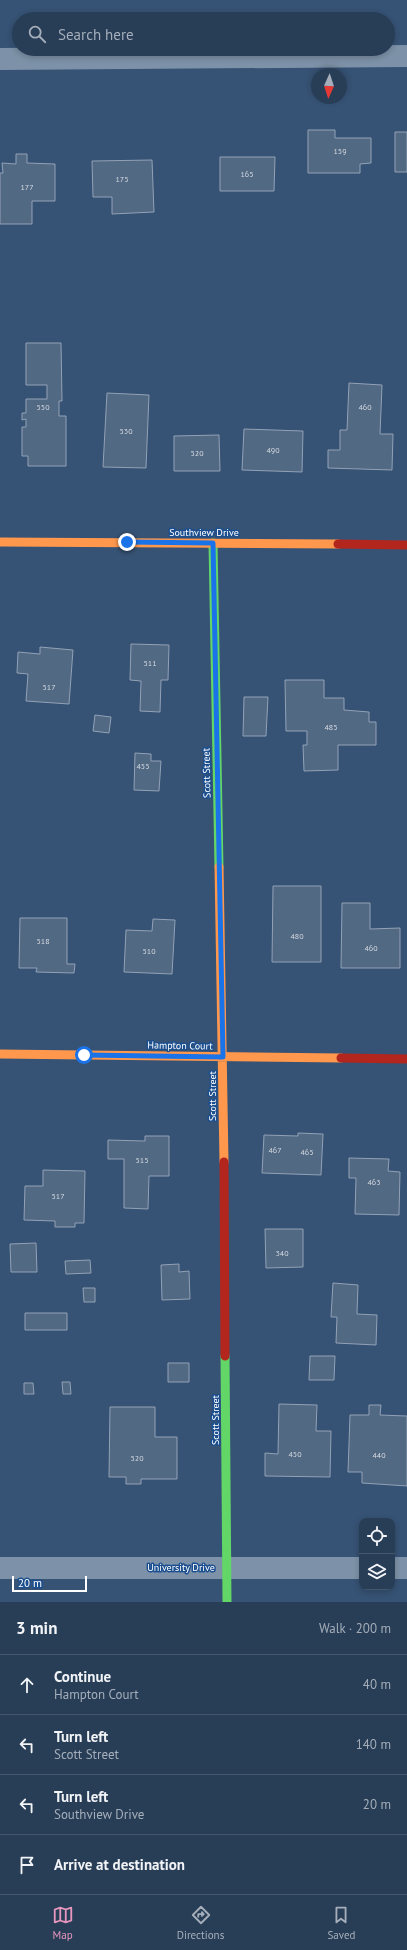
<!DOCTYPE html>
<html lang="en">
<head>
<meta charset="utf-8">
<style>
  body { margin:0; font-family:"PT Sans",sans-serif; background:#30455d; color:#f1f3f6 }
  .controls { position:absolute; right:12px; bottom:12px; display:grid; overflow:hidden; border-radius:8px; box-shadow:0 2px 6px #0003 }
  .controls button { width:36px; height:36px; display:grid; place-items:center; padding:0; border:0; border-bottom:1px solid #44576d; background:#283e57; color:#f1f3f6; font:20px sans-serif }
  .compass { position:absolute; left:311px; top:68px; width:36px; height:36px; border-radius:50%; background:#283e57; box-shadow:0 2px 6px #0003; rotate:183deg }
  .scale { position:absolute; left:12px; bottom:10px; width:75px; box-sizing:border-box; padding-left:4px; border:2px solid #fff; border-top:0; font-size:11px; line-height:14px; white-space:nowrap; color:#fff; -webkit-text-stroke:3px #1b4f8f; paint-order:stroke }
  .stop { position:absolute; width:12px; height:12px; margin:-9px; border:3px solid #1a73e8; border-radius:50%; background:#fff }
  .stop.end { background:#1a73e8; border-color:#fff; box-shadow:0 1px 4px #0008 }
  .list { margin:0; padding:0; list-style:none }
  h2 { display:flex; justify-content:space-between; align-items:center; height:52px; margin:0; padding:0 16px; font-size:17px }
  h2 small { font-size:13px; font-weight:400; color:#a5aeba }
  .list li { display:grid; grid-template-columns:26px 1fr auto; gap:12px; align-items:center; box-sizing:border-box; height:60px; padding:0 16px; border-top:1px solid #44576d }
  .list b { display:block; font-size:15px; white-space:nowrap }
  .list p { margin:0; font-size:13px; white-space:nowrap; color:#a5aeba }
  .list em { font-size:13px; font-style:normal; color:#a5aeba }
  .icon { flex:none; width:22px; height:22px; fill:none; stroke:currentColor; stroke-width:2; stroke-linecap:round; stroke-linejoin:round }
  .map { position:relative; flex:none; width:407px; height:1602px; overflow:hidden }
  .search { position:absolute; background:#283e57; box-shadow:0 2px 6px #0003; left:12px; right:12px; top:12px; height:44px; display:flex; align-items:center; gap:10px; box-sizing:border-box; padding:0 14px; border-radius:22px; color:#a5aeba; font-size:15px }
  .sheet { height:292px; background:#283e57 }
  nav { display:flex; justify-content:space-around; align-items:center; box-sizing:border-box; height:56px; border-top:1px solid #44576d; background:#283e57; font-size:11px; color:#a5aeba }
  nav a { display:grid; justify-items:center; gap:2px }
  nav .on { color:#e797bd }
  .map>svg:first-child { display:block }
  .building { fill:#526984; stroke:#92a2b6 }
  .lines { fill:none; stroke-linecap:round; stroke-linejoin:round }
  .street { stroke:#7d92a8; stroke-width:22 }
  .fast { stroke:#63d668; stroke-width:9 }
  .slow { stroke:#ff974d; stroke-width:9 }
  .jam { stroke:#b3261e; stroke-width:9 }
  .route { stroke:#1a73e8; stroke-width:5 }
  .labels { text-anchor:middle; stroke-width:3; stroke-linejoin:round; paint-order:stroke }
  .number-label { font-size:8px; fill:#d4dae0 }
  .street-label { font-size:10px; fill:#fff; stroke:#1b4f8f }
</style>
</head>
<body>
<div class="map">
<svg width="407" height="1602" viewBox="0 0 407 1602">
  <rect width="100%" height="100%" fill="#365274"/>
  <!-- building -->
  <path class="building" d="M308,130h27v8h36v25l-11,1v9h-52z
    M395,132h12v40h-12z
    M16,154h11v9l28,1v37h-23v23h-32v-51h3l-1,-10 14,1z
    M220,157h55l-1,34h-54z
    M152,160l2,52 -42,2v-17h-19l-1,-36z
    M26,343h35l1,58h-3v15h7v50h-38v-10h-6v-29h4v-8l-4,1v-7h4v-14h21v-14h-21z
    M349,383l33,2 -2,49h13l-1,36 -64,-2v-18h12v-20h7z
    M107,393l42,2 -3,73 -43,-1z
    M244,429l59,2 -1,41 -60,-2z
    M219,435l1,36h-46v-35z
    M131,644l38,1 -1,35h-7l-1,32 -20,-1 1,-30 -11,-1z
    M40,647l33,3 -4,54 -43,-3 2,-27 -11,-1 1,-21 22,2z
    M285,680h39v18h20v12l25,2v10h7v23h-38v25l-34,1 -1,-26h4v-14h-21z
    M244,697h24l-2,39h-23z
    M95,715l16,2 -2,16 -16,-2z
    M135,753l16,1v7h10l-2,30 -25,-1z
    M273,886h48v76h-49z
    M342,903h28v26l30,-1v40h-59z
    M20,918h47v46h8l-1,9 -38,-1 1,-4h-18z
    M153,919l22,1 -3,54 -48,-2 2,-42 26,1z
    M298,1133l25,1 -2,41 -59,-2 2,-38 34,1z
    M145,1136h24v40h-20l-1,33 -24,-1v-49h-16v-19l37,1z
    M349,1158l40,1 -1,12 12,1 -1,43 -44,-1 1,-36h-7z
    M43,1170l42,1 -1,52h-9v4h-20v-6l-31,-1 1,-34h18z
    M265,1229h38v38l-37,1z
    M36,1243l1,29h-26l-1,-28z
    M90,1260l1,13 -25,1 -1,-13z
    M179,1264v8l10,-1 1,28 -28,1 -1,-35z
    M333,1283l25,2 -1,29 20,1 -1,30 -40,-2 1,-26h-6z
    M83,1288h12v14h-11z
    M25,1313h42v17h-42z
    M310,1356h25l-1,24h-25z
    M168,1363h21v19h-21z
    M62,1382h8l1,12h-8z
    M24,1383h9l1,11h-10z
    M279,1404l38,1 -1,26h15l-1,46 -65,-1v-23l13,1z
    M369,1405h12l-1,10 27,1v70l-45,-3v-11h-14l2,-57h19z
    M110,1407h45v30h22v42h-36v5h-15v-7h-17z"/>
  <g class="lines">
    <!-- street -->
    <path class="street" d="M0,59l407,-3
      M0,1568h362
      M392,1568h15"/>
    <!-- fast -->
    <path class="fast" d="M213,543l6,324
      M225,1356l2,246"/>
    <!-- slow -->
    <path class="slow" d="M0,542l338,2
      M219,867l5,295
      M0,1054l341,4"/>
    <!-- jam -->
    <path class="jam" d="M338,544l69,1
      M341,1058l66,1
      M224,1162l1,194"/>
  </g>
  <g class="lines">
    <!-- route -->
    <path class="route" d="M84,1055l139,2 -10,-514 -86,-1"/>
  </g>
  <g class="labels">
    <!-- number labels -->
    <g class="number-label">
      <text x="340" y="154">159</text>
      <text x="247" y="177">165</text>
      <text x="122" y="182">175</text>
      <text x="27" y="190">177</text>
      <text x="43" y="410">550</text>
      <text x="365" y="410">460</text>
      <text x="126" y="434">530</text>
      <text x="273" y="453">490</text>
      <text x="197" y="456">520</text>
      <text x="150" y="666">511</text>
      <text x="49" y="690">517</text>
      <text x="331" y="730">485</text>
      <text x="143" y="769">455</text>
      <text x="297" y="939">480</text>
      <text x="43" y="944">518</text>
      <text x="371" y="951">460</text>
      <text x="149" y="954">510</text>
      <text x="275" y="1153">467</text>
      <text x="307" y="1155">465</text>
      <text x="142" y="1163">515</text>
      <text x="374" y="1185">463</text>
      <text x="58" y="1199">517</text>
      <text x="282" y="1256">340</text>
      <text x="295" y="1457">450</text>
      <text x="379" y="1458">440</text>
      <text x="137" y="1461">520</text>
    </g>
    <!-- street labels -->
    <g class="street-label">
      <text x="204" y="536">Southview Drive</text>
      <text transform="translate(206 773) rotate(-91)" y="4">Scott Street</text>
      <text transform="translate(180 1045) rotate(1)" y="4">Hampton Court</text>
      <text transform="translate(212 1096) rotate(-90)" y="4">Scott Street</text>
      <text transform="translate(215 1420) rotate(-90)" y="4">Scott Street</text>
      <text x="181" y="1571">University Drive</text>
    </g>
  </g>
</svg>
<div class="controls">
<button><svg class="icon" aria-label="locate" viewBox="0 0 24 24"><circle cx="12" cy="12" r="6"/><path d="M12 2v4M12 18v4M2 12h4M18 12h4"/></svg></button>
<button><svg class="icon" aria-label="layers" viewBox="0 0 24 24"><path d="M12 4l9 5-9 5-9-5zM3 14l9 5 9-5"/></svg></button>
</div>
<svg class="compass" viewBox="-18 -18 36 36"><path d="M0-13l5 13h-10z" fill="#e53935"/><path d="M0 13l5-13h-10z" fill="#a5aeba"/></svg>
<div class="scale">20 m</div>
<div class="stop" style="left:84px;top:1055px"></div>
<div class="stop end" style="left:127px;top:542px"></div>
<div class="search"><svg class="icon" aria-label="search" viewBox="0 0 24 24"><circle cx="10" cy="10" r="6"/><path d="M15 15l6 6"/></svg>Search here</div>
</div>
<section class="sheet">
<h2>3 min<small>Walk · 200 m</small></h2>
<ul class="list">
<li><svg class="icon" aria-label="ahead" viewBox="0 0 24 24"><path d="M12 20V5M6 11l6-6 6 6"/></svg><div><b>Continue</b><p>Hampton Court</p></div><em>40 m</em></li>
<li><svg class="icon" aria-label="left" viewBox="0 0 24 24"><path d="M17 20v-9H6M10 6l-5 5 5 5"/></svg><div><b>Turn left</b><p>Scott Street</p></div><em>140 m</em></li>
<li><svg class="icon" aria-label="left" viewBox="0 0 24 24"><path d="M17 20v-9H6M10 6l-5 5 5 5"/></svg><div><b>Turn left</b><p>Southview Drive</p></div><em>20 m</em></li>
<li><svg class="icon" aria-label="arrive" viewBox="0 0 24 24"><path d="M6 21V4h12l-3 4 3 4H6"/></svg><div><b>Arrive at destination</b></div></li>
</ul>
</section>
<nav>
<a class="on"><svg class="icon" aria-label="map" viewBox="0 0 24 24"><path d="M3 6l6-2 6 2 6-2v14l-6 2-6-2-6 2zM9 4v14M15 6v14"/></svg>Map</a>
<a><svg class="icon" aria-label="directions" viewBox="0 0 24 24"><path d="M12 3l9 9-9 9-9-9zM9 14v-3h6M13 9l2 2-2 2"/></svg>Directions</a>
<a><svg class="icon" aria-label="saved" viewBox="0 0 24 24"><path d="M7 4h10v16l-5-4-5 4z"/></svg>Saved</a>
</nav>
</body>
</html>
